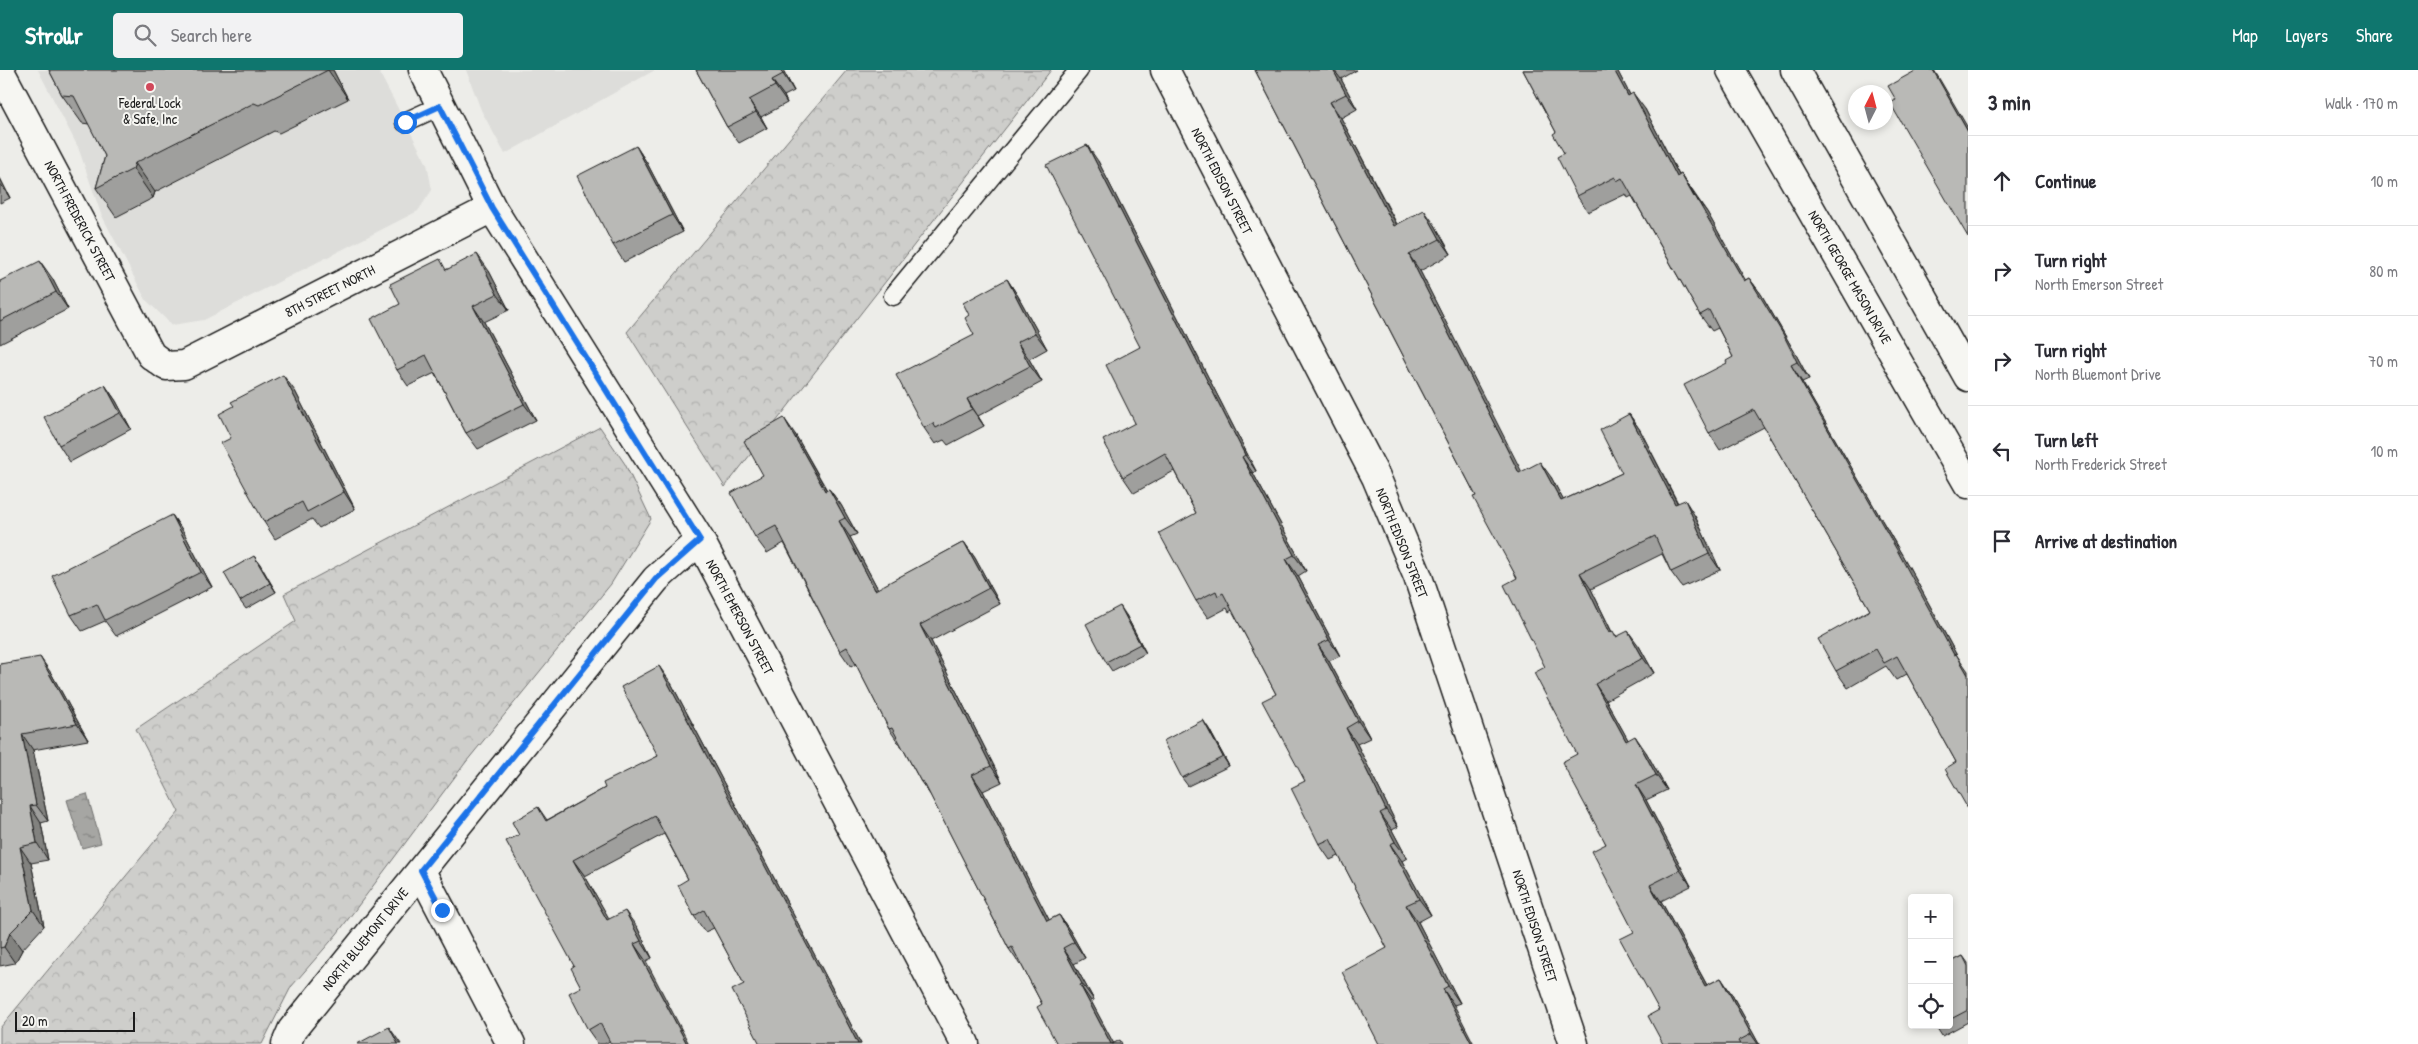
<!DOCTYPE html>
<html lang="en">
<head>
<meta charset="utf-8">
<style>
  body { margin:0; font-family:"Patrick Hand",sans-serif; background:#f2f2f3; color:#2b2b33 }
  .controls { position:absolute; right:15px; bottom:15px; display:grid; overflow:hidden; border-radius:5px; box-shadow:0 2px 8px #0003 }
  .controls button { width:45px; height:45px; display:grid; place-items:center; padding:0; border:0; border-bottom:1px solid #e1e1e2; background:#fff; color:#2b2b33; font:25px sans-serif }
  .compass { position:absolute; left:1848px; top:15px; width:45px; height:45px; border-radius:50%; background:#fff; box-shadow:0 2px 8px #0003; rotate:6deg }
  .scale { position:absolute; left:15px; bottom:12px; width:120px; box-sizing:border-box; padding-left:5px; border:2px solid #1c1c1c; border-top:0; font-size:14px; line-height:18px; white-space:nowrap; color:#1c1c1c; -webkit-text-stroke:4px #f6f6f2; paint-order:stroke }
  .stop { position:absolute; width:15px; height:15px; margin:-11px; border:4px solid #1a73e8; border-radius:50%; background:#fff }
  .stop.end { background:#1a73e8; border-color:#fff; box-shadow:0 1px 5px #0008 }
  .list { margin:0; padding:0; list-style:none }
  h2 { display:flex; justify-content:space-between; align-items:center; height:65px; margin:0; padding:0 20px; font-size:21px }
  h2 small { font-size:16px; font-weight:400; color:#7c7c81 }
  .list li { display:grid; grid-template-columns:32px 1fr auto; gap:15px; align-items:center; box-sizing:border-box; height:90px; padding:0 20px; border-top:1px solid #e1e1e2 }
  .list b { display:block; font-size:19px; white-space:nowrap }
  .list p { margin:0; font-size:16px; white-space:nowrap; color:#7c7c81 }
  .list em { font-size:16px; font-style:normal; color:#7c7c81 }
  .icon { flex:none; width:28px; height:28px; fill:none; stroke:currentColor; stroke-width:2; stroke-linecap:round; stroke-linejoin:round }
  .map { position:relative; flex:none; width:1968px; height:974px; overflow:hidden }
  header { display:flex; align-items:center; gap:30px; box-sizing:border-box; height:70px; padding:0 25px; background:#0f766e; color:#fff }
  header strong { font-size:24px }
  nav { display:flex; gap:28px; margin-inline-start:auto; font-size:18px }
  .search { width:350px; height:45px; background:#f2f2f3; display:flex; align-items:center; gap:12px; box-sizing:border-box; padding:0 18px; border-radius:5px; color:#7c7c81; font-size:19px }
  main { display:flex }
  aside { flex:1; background:#fff }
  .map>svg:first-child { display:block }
  .built { fill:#ddddda }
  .forest { fill:url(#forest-crowns); stroke:#757574 }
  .water { fill:url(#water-ripples); stroke:#6f6f6d }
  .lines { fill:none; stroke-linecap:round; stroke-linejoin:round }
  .lane-casing { stroke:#1c1c1c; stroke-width:21 }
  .street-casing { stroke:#1c1c1c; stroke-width:31 }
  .secondary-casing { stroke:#1c1c1c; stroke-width:31 }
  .lane { stroke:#f6f6f2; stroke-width:18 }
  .street { stroke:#f6f6f2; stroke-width:28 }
  .secondary { stroke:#f6f6f2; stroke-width:28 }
  .wall { fill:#9f9f9d; stroke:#1c1c1c }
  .shaded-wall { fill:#82827f; stroke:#1c1c1c }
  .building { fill:#b9b9b6; stroke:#1c1c1c }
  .route { stroke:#1a73e8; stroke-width:6 }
  .poi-dot { fill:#d1495b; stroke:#f6f6f2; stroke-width:2 }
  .labels { text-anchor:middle; stroke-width:4; stroke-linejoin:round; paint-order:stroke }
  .poi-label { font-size:14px; fill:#1c1c1c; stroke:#f6f6f2 }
  .street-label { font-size:14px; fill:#1c1c1c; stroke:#f6f6f2 }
</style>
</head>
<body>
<header>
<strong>Strollr</strong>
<div class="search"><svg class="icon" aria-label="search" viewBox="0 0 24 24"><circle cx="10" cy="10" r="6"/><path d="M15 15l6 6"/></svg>Search here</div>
<nav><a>Map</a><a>Layers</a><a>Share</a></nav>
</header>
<main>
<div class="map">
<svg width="1968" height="974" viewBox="0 0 1968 974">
  <defs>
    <pattern id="forest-crowns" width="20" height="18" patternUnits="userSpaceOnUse" patternTransform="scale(1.25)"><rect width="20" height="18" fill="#cececb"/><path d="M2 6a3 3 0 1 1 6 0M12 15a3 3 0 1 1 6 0" fill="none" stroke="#b0b0ae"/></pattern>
    <pattern id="water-ripples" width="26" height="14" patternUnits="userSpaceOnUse" patternTransform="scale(1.25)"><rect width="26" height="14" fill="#a6a6a3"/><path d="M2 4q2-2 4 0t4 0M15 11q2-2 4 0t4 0" fill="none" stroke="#868684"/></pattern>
  </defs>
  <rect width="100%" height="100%" fill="#edede9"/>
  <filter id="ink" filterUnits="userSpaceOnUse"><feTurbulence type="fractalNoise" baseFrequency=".02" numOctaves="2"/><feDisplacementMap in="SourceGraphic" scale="10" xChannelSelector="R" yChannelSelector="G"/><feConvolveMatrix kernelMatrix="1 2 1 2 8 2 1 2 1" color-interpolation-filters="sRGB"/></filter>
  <g filter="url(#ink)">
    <!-- built -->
    <path class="built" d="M38,0h340l49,94 5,26 -14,21 -214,109 -32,5 -26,-25 -45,-86 -23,-67z
      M466,0h189l-150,84 -24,-44z"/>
    <!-- forest -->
    <path class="forest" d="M847,0h204l-326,417 -98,-155z
      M600,357l25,37 26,55 -40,65 -145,178 -129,172 -46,53 -29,57h-262v-16l179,-216 -43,-83 160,-108 -12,-27z"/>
    <!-- water -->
    <path class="water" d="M87,724l14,49 -19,5 -15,-48z"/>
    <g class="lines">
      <!-- lane casing -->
      <g class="lane-casing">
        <path id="lane" d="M405,52l35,-16
          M893,226l186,-226"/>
      </g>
      <!-- street casing -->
      <g class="street-casing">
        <path id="street" d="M423,0l69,138 208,332 265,504
          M1165,0l211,407 42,100 156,467
          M0,1l151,284 15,11 18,-1 308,-157
          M421,801l90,173
          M286,974l6,-14 364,-451 44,-39"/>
      </g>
      <!-- secondary casing -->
      <g class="secondary-casing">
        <path id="secondary" d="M1731,0l237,414
          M1795,0l173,307"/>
      </g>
      <!-- lane -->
      <use href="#lane" class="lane"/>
      <!-- street -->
      <use href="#street" class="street"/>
      <!-- secondary -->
      <use href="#secondary" class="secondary"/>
    </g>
    <!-- wall -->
    <path class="wall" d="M49,0h284l15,29 -69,34 -5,-2 -119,61 -2,6 -37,19 -20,-29 9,-32 -16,-32 -7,-1 -20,-28z
      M696,0h87l11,21 -10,5 3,7 -26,14 6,11 -28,15 -12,-16z
      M1255,0h102l-16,9 16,30 -16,9 56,106 38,1 16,29 -31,17 101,201 30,5 12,23 59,-27 7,-59 11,16 38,73 17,13 25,54 -38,17 -11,-15 -9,-18 -71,35 21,43 5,4 22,10 15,27 -48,27 22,40 18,12 21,38 -21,10 45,86 -30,15 46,84 14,-7 10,15 28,51h-96l-4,-34 -82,-256 -32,-87 -28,-89 -41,-82z
      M1523,0h94l13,25 15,14 34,66 2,-1 26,38 38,68 4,-2 12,16 33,57 15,28 -7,3 107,185 47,87v108l-49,-88 -11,6 -10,-14 -38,22 -12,-17 34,-61 -106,-183 -44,23 -11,-17 18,-70 6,-6 -15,-29 -6,3 -12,-16 -68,-119 -4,2 -2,-4 -38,18 -11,-16 -13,-43 -8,-21z
      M636,76l11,17 36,69 -59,30 -11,-17z
      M1098,91l158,310 -3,2 53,98 -8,5 42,80 -11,5 41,77 -13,6 41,83 -6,3 15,28 -5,3 29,54 -13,7 42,81 -6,2 -67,-57 -48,-92 -9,4 -11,-16 -14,-63 -29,-87 -44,-84 -3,2 -2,-4 -19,10 -12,-17v-88l-22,-42 -40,22 -11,-16 12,-54 5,-76z
      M0,108l10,20 -10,5z
      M447,199l42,2 20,39 -25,12 52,98 -58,29 -12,-16 -31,-60 -27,13 -11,-16 3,-66z
      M52,208l16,31 -68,35v-63z
      M1007,209l11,17 29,53 -18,10 13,23 -64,34 6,10 -36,19 -4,-5 -9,4 -11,-16 50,-93 -5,-20z
      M105,315l11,16 15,28 -61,33 -11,-17z
      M295,321l60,118 -36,19 -7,-9 -37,20 -11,-17 -33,-84z
      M795,364l32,56 2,-1 12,16 16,29 -7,3 28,52 86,-47 11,16 25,46 -69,37 71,141 -19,9 66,129 10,-5 11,16 15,27 -11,6 20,36 -3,1 22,42 9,1h-65l-15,-40 -21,-40 -1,1 -11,-16 -78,-153 -10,-14 -20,-37h-1l-11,-16 -33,-65 -5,3 -11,-16 -56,-108 -17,10 -12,-16 8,-62z
      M172,445l11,16 29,56 -96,49 -11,-15 -23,10 -11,-16z
      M254,486l22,36 -30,17 -6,-8z
      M1126,545l20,38 -34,18 -6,-9z
      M0,594l51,9 37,67 -55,10 15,71 -7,2 7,37 -17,3 13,63 -22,24 -7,13 -15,3z
      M671,613l160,303 30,58h-101l-16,-60 -30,-56 -9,4 -11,-16 -6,-37 -24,-45 -79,42 24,43 28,8 15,31 -6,3 -36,80 -6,3h-6l-10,-14 -7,-43 -7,-21 -36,-159 9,13 58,-32 53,-32z
      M1203,650l6,9 20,37 -41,20 -6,-8z
      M1963,886l5,7v59l-26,14 -7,-11h14v-62z"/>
    <!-- shaded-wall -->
    <path class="shaded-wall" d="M328,0h5l15,29z
      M780,0h3l11,21 -11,-17z
      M1333,0h1l7,9 16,30 -11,-15z
      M1614,0h3l22,42 -11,-16z
      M1933,0h1l6,10 28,48v4z
      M772,10l12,16 3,7 -12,-17z
      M1633,23l12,16 43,84 -11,-16z
      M749,30l12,17 6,11 -11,-16z
      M1330,32l11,16 64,123 -11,-15z
      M1087,75l11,16 158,310 -11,-16z
      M636,76l11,17 36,69 -11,-17z
      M135,93l20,29 -2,6 -20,-29z
      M1681,104l11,17 10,17 -7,-12 12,16 48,85 -11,-16z
      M0,108l10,20 -10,-15z
      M1424,140l11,15 16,29 -11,-15z
      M477,184l12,17 20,39 -12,-16z
      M1409,185l11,16 110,217 -11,-15z
      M40,191l12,17 16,31 -12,-17z
      M1749,208l12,16 33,57 15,28 -12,-17z
      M1007,209l11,17 29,53 -12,-16z
      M473,236l11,16 52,98 -12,-16z
      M1017,272l12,17 13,23 -12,-16z
      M1791,295l11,17 107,185 47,87 12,17v4l-14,-20z
      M283,305l12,16 60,118 -11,-17z
      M105,315l11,16 15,28 -11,-16z
      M967,329l11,17 6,10 -12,-17z
      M1629,344l11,16 46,90 -11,-16z
      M784,348l11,16 41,73 -11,-16z
      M1242,387l11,16 53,98 -12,-16z
      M1540,392l11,15 21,39 -11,-15z
      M829,419l12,16 16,29 -12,-16z
      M1685,430l10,16 25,54 -11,-16z
      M172,445l11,16 29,56 -11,-15z
      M839,451l11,16 37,69 -12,-16z
      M964,472l11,16 25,46 -11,-16z
      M254,486l6,8 16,28 -6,-9z
      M1286,489l12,17 42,80 -11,-16z
      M1580,503l11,16 29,60 -11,-16z
      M1120,536l6,9 20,38 -6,-9z
      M920,555l11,16 71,141 -11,-16z
      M1628,561l11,15 15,27 -11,-15z
      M1318,575l11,16 41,77 -12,-17z
      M40,587l11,16 37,67 -11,-16z
      M659,596l12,17 160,303 30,58h-3z
      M1595,614l11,16 31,56 -11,-15z
      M1203,650l6,9 20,37 -6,-9z
      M1346,658l11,16 41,83 -12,-17z
      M22,664l11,16 15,71 -12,-16z
      M1635,666l11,16 21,38 -11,-15z
      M972,705l11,16 75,146 -11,-16z
      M1636,715l10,15 45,86 -11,-16z
      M30,736l11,17 7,37 -11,-17z
      M1380,743l12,17 15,28 -12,-16z
      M1390,774l12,17 29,54 -12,-16z
      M20,777l11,16 13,63 -11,-16z
      M573,790l12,16 34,60 -12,-16z
      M1650,815l11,16 55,101 -11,-16z
      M1406,835l12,17 42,81 -12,-17z
      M625,841l12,16 15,31 -11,-17z
      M1059,845l11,16 15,27 -11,-16z
      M10,863l12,17 -7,13 -11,-16z
      M634,874l12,17 43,83h-2z
      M1063,878l11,16 20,36 -12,-16z
      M1721,908l10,15 28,51h-1l-7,-10z
      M1080,915l11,16 23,43h-3z
      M1443,919l11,16 20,39h-2z
      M389,957l12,17h-3z"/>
    <!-- building -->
    <path class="building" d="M49,0h279l-69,35 -5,-2 -119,60 -2,6 -37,19 9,-32 -31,-60 -12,-1z
      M696,0h84l3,4 -11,6 3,6 -26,14 7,12 -29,15z
      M1255,0h78l13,24 -16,8 64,124 30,-16 16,29 -31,16 110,218 21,-11 21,39 61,-28 -22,-43 29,-16 46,90 10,-4 24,54 -38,18 -16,-36 -75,37 29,60 4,-2 3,6 12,-6 15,27 -48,26 31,57 9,-5 21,39 -20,10 44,85 -30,15 55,101 16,-8 30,56 -13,7 2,3h-77l-15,-28 11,-6 -39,-71 14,-7 -42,-81 14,-7 -44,-82 15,-8 -43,-81 11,-6 -41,-82 13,-7 -44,-81 3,-1z
      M1523,0h91l14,26 5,-3 44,84 4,-3 13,23 1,-1 49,85 5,-3 34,56 14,28 -6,3 106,185 57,105 2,-1 12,21v134l-23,-40 11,-7 -59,-106 -13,7 -8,-14 -40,22 -18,-32 52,-29 -116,-200 -45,23 -25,-48 43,-22 -1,-2 7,-4 -24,-47 -9,5 -78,-137 -5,3 -2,-4 -38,19 -20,-39 7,-4 -11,-19 3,-2z
      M1917,0h16l35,62v105l-78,-134 6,-3 -8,-14z
      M1087,75l158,310 -3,2 52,98 -8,4 43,81 -11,5 40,76 -12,7 40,82 -6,3 15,29 -5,2 29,55 -13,6 42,81 -5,3 29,55h-93l-37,-72 45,-24 -57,-109 -11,5 -28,-56 14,-7 -43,-80 14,-7 -53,-101 -5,3 -2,-5 -20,10 -37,-68 37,-20 -31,-60 -42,24 -20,-37 32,-17 -29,-58 34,-18 -94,-182z
      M636,76l36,69 -59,30 -36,-69z
      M477,184l20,40 -24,12 51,98 -58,29 -40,-78 -29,15 -26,-51 29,-15 -10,-20 50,-25 6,11z
      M40,191l16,31 -56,29v-40z
      M1007,209l28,54 -18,9 13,24 -63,33 5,10 -36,19 -3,-5 -9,5 -28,-53 78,-40 -9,-17 4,-3 -6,-12z
      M283,305l61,117 -37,20 -5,-10 -38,20 -43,-79 10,-5 -12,-24 15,-8 -3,-4z
      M105,315l15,28 -61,32 -15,-28z
      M784,348l41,73 4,-2 16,29 -6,3 36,69 89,-48 25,46 -69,37 71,141 -19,9 75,146 12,-6 15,27 -11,6 19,36 -2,1 31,59h-54l-20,-37 5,-3 -30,-57 -3,2 -86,-168 -2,1 -29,-54 -3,1 -42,-82 -7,4 -64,-125 -21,11 -24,-44 32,-18 -19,-34z
      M172,445l29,57 -96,48 -8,-16 -26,11 -19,-39z
      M254,486l16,27 -30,18 -16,-28z
      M1120,536l20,38 -34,18 -20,-38z
      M40,587l37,67 -55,10 14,71 -6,1 7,37 -17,4 13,63 -23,23 -6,14 -4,1v-284z
      M659,596l161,304 38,74h-98l-28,-54 12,-6 -40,-74 -10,6 -16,-31 10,-6 -33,-63 -82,44 34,60 18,-9 16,30 -7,3 53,100h-76l-11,-21 -12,7 -19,-37 12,-6 -10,-19 3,-2 -68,-125 13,-6 -7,-13 26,-15 8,14 59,-33 -2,-5 55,-27 -37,-69z
      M1203,650l20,37 -41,21 -19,-37z
      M1963,886l5,10v44l-19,10v-57z
      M389,957l9,17h-41z
      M1120,970l2,4h-10z"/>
  </g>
  <g class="lines" filter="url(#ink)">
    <!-- route -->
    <path class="route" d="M405,52l35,-16 52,102 208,332 -44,39 -235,291 21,40"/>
  </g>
  <!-- markers -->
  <circle class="poi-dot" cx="150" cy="17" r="5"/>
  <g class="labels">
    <!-- poi labels -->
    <g class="poi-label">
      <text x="150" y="38">Federal Lock<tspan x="150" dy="16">&amp; Safe, Inc</tspan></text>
    </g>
    <!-- street labels -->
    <g class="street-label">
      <text transform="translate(1222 111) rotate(63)" y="5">NORTH EDISON STREET</text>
      <text transform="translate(80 151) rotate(62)" y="5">NORTH FREDERICK STREET</text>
      <text transform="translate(1850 207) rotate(60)" y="5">NORTH GEORGE MASON DRIVE</text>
      <text transform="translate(330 221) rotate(-27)" y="5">8TH STREET NORTH</text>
      <text transform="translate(1402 473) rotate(68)" y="5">NORTH EDISON STREET</text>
      <text transform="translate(740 547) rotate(62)" y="5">NORTH EMERSON STREET</text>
      <text transform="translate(1535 856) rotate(72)" y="5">NORTH EDISON STREET</text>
      <text transform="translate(365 869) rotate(-51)" y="5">NORTH BLUEMONT DRIVE</text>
    </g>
  </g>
</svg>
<div class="controls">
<button>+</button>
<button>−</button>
<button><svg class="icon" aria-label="locate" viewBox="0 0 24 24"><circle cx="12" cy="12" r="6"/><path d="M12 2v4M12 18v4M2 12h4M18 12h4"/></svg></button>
</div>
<svg class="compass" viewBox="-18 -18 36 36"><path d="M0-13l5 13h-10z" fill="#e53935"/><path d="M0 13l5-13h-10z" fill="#7c7c81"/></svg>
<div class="scale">20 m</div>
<div class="stop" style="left:405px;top:52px"></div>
<div class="stop end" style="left:442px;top:840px"></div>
</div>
<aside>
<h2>3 min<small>Walk · 170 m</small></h2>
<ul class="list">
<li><svg class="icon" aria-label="ahead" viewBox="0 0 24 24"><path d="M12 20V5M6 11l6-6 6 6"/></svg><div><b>Continue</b></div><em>10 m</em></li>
<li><svg class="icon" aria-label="right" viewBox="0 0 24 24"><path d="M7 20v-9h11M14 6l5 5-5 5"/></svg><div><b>Turn right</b><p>North Emerson Street</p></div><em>80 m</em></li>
<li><svg class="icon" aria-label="right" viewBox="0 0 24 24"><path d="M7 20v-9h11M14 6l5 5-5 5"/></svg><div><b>Turn right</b><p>North Bluemont Drive</p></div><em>70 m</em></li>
<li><svg class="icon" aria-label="left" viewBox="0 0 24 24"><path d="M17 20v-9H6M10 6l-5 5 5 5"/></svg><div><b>Turn left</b><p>North Frederick Street</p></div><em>10 m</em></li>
<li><svg class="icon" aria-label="arrive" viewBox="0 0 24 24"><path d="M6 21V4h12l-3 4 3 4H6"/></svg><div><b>Arrive at destination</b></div></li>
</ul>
</aside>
</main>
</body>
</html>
